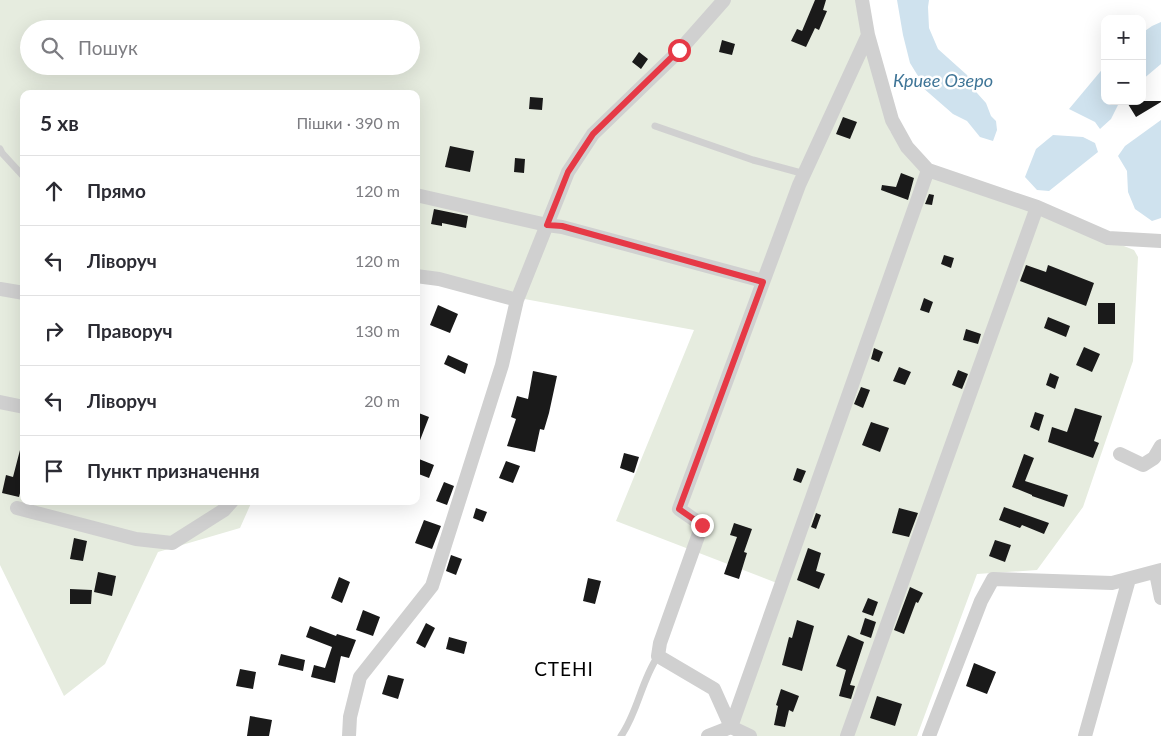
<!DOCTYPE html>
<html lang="uk">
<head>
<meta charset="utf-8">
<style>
  body { margin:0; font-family:Lato,sans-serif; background:#f7f7f7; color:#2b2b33 }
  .controls { position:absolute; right:15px; top:15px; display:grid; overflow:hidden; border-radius:10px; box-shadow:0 5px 20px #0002 }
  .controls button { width:45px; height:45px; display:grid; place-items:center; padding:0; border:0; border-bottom:1px solid #e1e1e2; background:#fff; color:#2b2b33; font:25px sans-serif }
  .stop { position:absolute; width:15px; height:15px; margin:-11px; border:4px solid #e63946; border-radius:50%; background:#fff }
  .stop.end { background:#e63946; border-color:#fff; box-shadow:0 1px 5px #0008 }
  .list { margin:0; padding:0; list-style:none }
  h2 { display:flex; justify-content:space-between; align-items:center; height:65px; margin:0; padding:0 20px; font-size:21px }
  h2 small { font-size:16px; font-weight:400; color:#7c7c81 }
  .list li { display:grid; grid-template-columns:32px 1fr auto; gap:15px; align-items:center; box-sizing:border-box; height:70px; padding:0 20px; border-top:1px solid #e1e1e2 }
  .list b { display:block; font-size:19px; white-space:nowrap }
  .list em { font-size:16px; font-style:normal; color:#7c7c81 }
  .icon { flex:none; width:28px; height:28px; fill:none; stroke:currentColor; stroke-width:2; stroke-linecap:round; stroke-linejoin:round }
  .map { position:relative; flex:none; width:1161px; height:736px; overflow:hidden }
  .search { position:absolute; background:#fff; box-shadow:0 5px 20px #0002; left:20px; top:20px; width:400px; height:55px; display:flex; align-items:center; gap:12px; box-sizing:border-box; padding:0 18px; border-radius:28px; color:#7c7c81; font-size:19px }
  .panel { position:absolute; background:#fff; box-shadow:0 5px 20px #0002; left:20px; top:90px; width:400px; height:415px; border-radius:10px }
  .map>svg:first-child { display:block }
  .green { fill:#e6ecdf; fill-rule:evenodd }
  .water { fill:#cfe2ee }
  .building { fill:#1a1a1a }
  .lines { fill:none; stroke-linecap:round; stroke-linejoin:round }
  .lane { stroke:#d0d0d0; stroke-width:7 }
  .street { stroke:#d0d0d0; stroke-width:14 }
  .route { stroke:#e63946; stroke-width:6 }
  .labels { text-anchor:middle; stroke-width:5; stroke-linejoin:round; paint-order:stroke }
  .water-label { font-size:18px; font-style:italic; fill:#3f7597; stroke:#fff }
  .quarter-label { font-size:19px; letter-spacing:1px; fill:#000; stroke:#fff }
</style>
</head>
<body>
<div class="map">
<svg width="1161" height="736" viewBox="0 0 1161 736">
  <rect width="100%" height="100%" fill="#fff"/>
  <!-- green -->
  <path class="green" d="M0,0h860l30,131 39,46 79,23 126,50 4,7 -5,104 -50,146 -46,63 -60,4 -60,162h-172l-16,-4 58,-145 -171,-66 78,-191 -278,-51v-185h-392v407h228l-12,27 -82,24 -53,112 -41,32 -64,-131zM29,29h382v37h-382z"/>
  <!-- water -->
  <path class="water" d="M897,0h32l-1,7 1,21 9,21 29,26 10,18 9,10 5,13 5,5 1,9 -4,11 -13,-4 -13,-16 -14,-7 -31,-27 -4,-11 -8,-13 -7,-28z
    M1161,22v42l-19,16v-47l10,-7z
    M1105,66v35h15l-9,18 -11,10 -5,-7 -26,-13z
    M1161,120v98l-9,3 -17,-12 -7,-17 -1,-21 -9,-15 7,-10z
    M1053,135l30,2 12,6 3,9 -49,39 -12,-1 -12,-13 11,-28z"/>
  <!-- building -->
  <path class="building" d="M815,0h11l-3,10 4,1 -8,19 -4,-2 -9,19 -15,-6 6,-12 5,2z
    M722,40l13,4 -3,11 -13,-3z
    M639,52l9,7 -7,10 -9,-7z
    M530,97l13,1 -1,12 -13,-1z
    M1134,101h27v1l-25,15 -8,-13z
    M843,117l14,5 -7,17 -14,-5z
    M450,146l24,5 -4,21 -25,-5z
    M515,158l10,1 -1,14 -10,-1z
    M901,173l13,5 -6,22 -27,-10 1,-5 14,2z
    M929,194l5,1 -2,10 -7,-1z
    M434,209l34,7 -2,12 -24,-5v3l-11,-2z
    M944,255l10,3 -3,10 -10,-4z
    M1026,265l20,7 2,-7 46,18 -8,23 -66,-25z
    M924,298l9,4 -4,11 -9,-3z
    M1098,303h17v21h-17z
    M438,305l20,9 -8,19 -20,-8z
    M1048,317l22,9 -4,11 -22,-9z
    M966,329l15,5 -3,10 -15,-4z
    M1084,347l16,7 -8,18 -16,-7z
    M874,348l9,4 -4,10 -8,-3z
    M448,355l20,9 -3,10 -21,-10z
    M899,367l12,5 -6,13 -12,-4z
    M958,370l10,4 -6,15 -10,-4z
    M533,371l24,5 -8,37 -5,17 -4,-1 -5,23 -28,-6 9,-27 -5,-2 6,-21 11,3z
    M1050,373l9,4 -4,12 -9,-4z
    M861,387l9,3 -7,18 -9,-4z
    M1075,408l27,8 -8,25 5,2 -6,15 -45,-16 4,-15 15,5z
    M416,412l13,5 -12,31h-1z
    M1035,412l9,3 -5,16 -9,-4z
    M871,422l18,6 -9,24 -18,-7z
    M20,450h4v28l-5,19 -17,-4 4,-18 7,2z
    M624,453l15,4 -5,16 -14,-5z
    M1024,454l10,4 -9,23 43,14 -4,12 -32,-11v-1l-20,-8z
    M419,459l15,6 -5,13 -13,-5v-8z
    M506,461l14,5 -7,17 -14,-5z
    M797,468l9,3 -5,12 -8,-3z
    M444,482l10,4 -7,19 -11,-4z
    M1004,507l45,16 -5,11 -22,-9 -2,3 -21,-8z
    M476,508l11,4 -4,10 -10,-4z
    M899,508l19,5 -9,24 -17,-4z
    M816,513l5,2 -5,14 -5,-2z
    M424,520l17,6 -9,23 -17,-6z
    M734,523l18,6 -8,23 3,1 -8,26 -15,-5 13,-37 -7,-2z
    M74,538l13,3 -4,20 -13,-2z
    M995,540l16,5 -6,17 -16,-6z
    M808,548l13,5 -5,18 9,3 -6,15 -22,-9z
    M451,555l11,4 -6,16 -10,-4z
    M98,572l18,4 -4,20 -18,-4z
    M339,577l11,5 -8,21 -11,-5z
    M588,578l13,3 -6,23 -12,-3z
    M910,587l13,6 -5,10 -2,-1 -12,32 -10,-4z
    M70,589l22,1 -1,14h-21z
    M868,598l10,4 -5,14 -11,-4z
    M363,610l17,7 -7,19 -17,-6z
    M865,618l11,4 -5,16 -11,-4z
    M797,620l17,6 -12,45 -20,-6 7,-28 3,1z
    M426,623l9,5 -10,20 -9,-5z
    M310,626l26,10 1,-2 19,6 -7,18 -8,-2 -6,27 -24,-6 3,-12 11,3 7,-21 -26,-10z
    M848,635l16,7 -14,43 5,1 -4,13 -12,-3 7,-26 -10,-4z
    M449,637l18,5 -3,12 -18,-5z
    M281,654l24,6 -2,11 -25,-6z
    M974,663l22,9 -9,22 -21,-8z
    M240,669l16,3 -3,17 -17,-3z
    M388,675l16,4 -6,20 -16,-5z
    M781,689l18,7 -6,16 -4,-2 -4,17 -11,-2 4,-19 -2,-1z
    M877,696l25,8 -7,22 -25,-8z
    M250,716l22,4 -3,16h-22z"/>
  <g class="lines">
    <!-- lane -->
    <path class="lane" d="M655,126l98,34 52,14
      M0,149l2,4 22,24
      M621,736c17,-24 20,-55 37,-80"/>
    <!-- street -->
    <path class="street" d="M862,0l6,35 24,85 15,27 21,23 109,37 71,31 53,3
      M416,195l131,30 15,2 201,54
      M416,276l23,3 78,21
      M0,289l24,4
      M0,402l24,5
      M1120,454l23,11 11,-7 7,-12
      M17,508l119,31 36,4 52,-33 8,-9
      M1160,571l-3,7 4,20
      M349,736l1,-19 10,-40 72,-91 70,-221 15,-65 51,-128 25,-38 86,-83 45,-51
      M708,736l23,-9 197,-557
      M750,736l-19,-9 -17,-38 -56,-33 2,-13 42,-118 -23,-16 120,-324 69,-150
      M847,736l190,-529
      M929,736l52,-135 12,-22 119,4 49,-13
      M1085,736l44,-157"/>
  </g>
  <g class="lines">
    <!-- route -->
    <path class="route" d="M679,50l-86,84 -25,38 -21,53 15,1 201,56 -84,227 23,16"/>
  </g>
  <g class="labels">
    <!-- water labels -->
    <g class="water-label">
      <text x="943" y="87">Криве Озеро</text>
    </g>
    <!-- quarter labels -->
    <g class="quarter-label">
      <text x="564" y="676">СТЕНІ</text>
    </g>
  </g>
</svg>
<div class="controls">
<button>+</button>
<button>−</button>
</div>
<div class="stop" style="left:679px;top:50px"></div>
<div class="stop end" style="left:702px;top:525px"></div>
<div class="search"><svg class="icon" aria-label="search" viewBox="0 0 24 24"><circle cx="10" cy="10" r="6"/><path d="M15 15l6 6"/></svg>Пошук</div>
<section class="panel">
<h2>5 хв<small>Пішки · 390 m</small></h2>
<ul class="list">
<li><svg class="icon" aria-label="ahead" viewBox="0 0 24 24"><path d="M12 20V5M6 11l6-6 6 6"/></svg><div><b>Прямо</b></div><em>120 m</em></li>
<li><svg class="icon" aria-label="left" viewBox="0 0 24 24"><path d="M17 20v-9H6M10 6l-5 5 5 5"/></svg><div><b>Ліворуч</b></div><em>120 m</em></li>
<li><svg class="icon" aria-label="right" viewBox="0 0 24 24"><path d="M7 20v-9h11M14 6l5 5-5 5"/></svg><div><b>Праворуч</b></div><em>130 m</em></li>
<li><svg class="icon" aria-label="left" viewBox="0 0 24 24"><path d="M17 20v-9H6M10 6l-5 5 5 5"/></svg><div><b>Ліворуч</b></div><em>20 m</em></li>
<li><svg class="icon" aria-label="arrive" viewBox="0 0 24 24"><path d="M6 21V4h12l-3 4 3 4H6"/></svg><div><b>Пункт призначення</b></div></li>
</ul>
</section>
</div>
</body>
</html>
